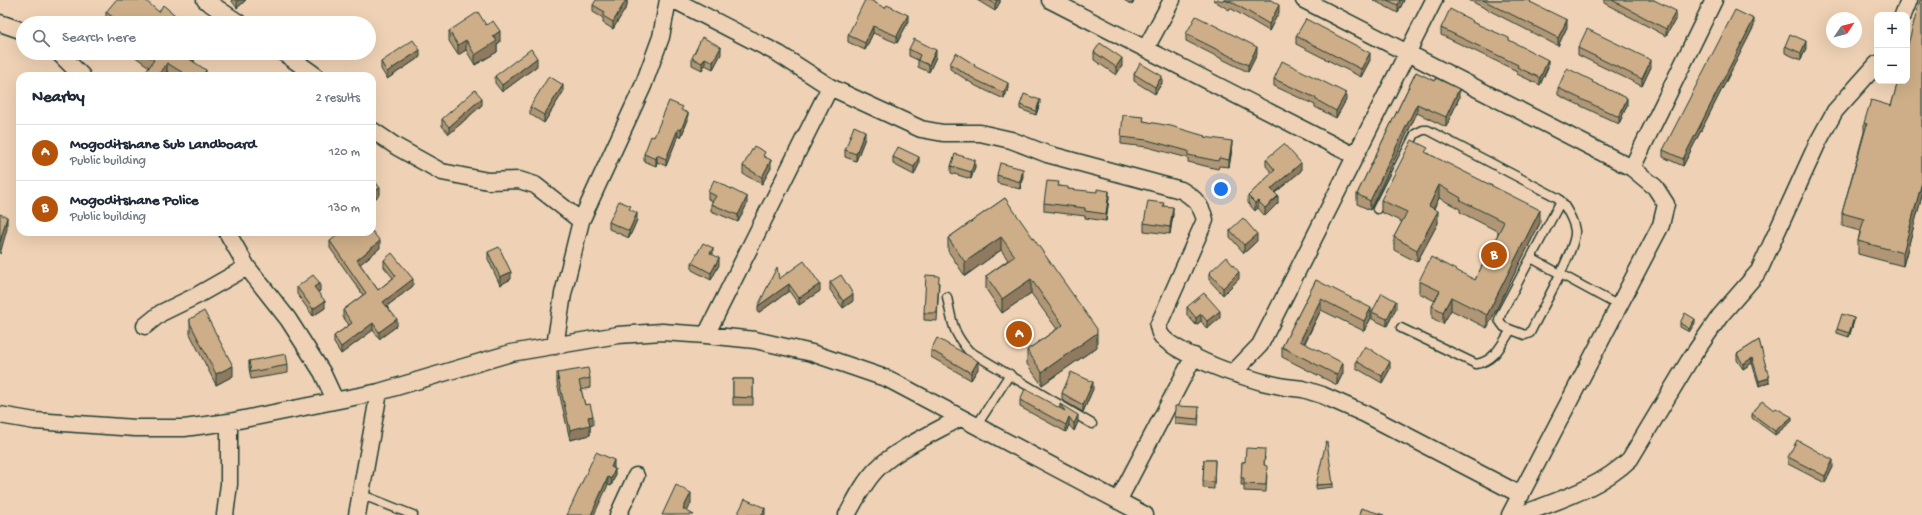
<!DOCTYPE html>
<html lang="en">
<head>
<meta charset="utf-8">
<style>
  body { margin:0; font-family:"Gochi Hand",sans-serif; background:#f2f2f3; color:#1f2937 }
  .controls { position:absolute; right:12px; top:12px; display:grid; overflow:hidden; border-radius:8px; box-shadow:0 4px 16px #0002 }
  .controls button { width:36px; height:36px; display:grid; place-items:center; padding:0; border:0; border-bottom:1px solid #e0e1e3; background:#fff; color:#1f2937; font:20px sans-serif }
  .compass { position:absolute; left:1826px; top:12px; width:36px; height:36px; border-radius:50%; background:#fff; box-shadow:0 4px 16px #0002; rotate:55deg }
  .you { position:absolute; left:1221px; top:189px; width:14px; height:14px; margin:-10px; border:3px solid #fff; border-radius:50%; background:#1a73e8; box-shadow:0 0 0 6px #1a73e833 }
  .badge { display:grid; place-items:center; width:26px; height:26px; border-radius:50%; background:#b45309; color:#fff; font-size:13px; font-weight:700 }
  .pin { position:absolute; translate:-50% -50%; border:2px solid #fff; box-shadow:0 1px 4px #0006 }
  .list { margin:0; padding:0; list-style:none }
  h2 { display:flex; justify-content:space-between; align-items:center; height:52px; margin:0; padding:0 16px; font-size:17px }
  h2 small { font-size:13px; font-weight:400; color:#747a83 }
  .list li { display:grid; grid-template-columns:26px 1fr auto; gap:12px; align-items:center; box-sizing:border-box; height:56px; padding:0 16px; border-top:1px solid #e0e1e3 }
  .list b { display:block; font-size:15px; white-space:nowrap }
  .list p { margin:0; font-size:13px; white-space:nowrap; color:#747a83 }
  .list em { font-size:13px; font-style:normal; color:#747a83 }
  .icon { flex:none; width:22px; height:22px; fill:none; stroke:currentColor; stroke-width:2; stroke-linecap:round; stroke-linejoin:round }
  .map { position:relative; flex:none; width:1922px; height:515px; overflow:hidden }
  .search { position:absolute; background:#fff; box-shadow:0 4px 16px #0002; left:16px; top:16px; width:360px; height:44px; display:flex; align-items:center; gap:10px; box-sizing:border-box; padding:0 14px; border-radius:22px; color:#747a83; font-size:15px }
  .panel { position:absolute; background:#fff; box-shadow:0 4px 16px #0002; left:16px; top:72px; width:360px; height:164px; border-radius:12px }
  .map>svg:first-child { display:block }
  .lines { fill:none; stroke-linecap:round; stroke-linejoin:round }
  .lane-casing { stroke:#1f3d34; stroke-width:11 }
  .street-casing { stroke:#1f3d34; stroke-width:19 }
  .lane { stroke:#efd2b5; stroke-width:8 }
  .street { stroke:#efd2b5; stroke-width:16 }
  .wall { fill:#b09675; stroke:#1f3d34 }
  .shaded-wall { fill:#907a5f; stroke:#1f3d34 }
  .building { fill:#cdae88; stroke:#1f3d34 }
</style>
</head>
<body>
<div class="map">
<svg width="1922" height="515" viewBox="0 0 1922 515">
  <rect width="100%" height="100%" fill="#efd2b5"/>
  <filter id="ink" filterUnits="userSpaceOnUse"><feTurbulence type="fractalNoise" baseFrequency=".025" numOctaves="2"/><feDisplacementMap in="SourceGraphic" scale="8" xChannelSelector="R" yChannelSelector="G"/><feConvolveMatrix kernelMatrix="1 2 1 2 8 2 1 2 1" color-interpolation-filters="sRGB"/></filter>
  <g filter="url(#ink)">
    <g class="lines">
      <!-- lane casing -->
      <g class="lane-casing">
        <path id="lane" d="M1377,209l38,-75 8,-4h5l130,68c7,7 16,23 17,33 2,17 -36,83 -45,102l-5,2 -21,-8 -5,-7 2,-6 60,-113
          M1531,258l88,48
          M947,297c5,24 5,35 22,54l123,73
          M1401,328l75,36c19,-3 25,-19 35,-34
          M977,425l33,-51
          M360,494l53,21"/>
      </g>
      <!-- street casing -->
      <g class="street-casing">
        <path id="street" d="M205,0l34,23
          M674,0l105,54 51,33 91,42 22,4h37l31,7 36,14 134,36c14,8 20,15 24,30l-47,106c1,3 1,7 3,9 8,13 56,33 72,38l27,-28 174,-345
          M1050,0l305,156
          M1304,0l328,168 23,19 11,17 -5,21 -151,290
          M1903,15l6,-15
          M0,23l23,8
          M1146,48l26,-48
          M59,53l23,23
          M284,53l32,23
          M372,130l25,17 45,25 46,9 31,-1 16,5 46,36
          M1632,168l82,-168
          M227,232l20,35 41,52 34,53 13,28
          M145,326l16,-13 35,-17 51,-29
          M706,335l124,-248
          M555,346l8,-52 18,-73 62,-135 18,-49 7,-37
          M1233,373l29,9 23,5 18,2 19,6 43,19 156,81
          M0,415l35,6 100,7h49l45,-6 150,-30 132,-39 107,-18 44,-3 44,3 49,5 57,13 76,26 257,136
          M1118,501l76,-145
          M225,515l4,-31v-62
          M357,515l22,-123
          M618,515l18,-39
          M847,515c9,-16 17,-33 30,-46 18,-19 60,-38 83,-51
          M1520,515c39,-15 80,-27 110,-56l59,-98 31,-45 39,-45 59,-129 17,-31 42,-47"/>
      </g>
      <!-- lane -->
      <use href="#lane" class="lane"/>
      <!-- street -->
      <use href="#street" class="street"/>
    </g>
    <!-- wall -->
    <path class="wall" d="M231,0h15l-9,8z
      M627,0v6l-14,23 -10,-6v-5l-10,-6v-7z
      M977,0h23v2l-5,9z
      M1124,0h11l-3,5z
      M1213,0h58l8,12 -10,19 -39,-23 -1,2z
      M1373,0h31l-6,13z
      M1469,0h59l3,3 36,24 -9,19z
      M1604,0h50l22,18 -10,18 -62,-33z
      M1922,0v196l-19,70 -45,-12v-13l2,-10 -18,-5v-13l22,-81v-9l27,-17z
      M885,8l23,14 -11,21 -24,-10 -8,17 -17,-8v-7z
      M106,12h53l15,11h-66l-2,-1z
      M1473,23l36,17 39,27 -8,18 -23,-11v-3l-76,-36v-7z
      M486,25l14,17 -3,2v8l-22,13 -9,-15 -8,5 -9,-14v-10z
      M1754,26l-71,140 -20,-9v-7z
      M1186,34l71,20 -9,18 -62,-31z
      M1296,36l74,24 -9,17 -65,-33z
      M1785,46l21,2 -5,12 -16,-7z
      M1578,48l73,19 -9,19 -64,-31z
      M909,49l27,8 -7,15 -11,-5v-7l-9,-4z
      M1094,52l28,14 -6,9 -22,-15z
      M130,53h64v9l12,14h-33l-6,-4 -2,4h-22l6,-9z
      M721,54l-8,15 -8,-4 -3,5 -10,-5v-7z
      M420,57l-33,22 -6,-10v-7z
      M950,64l58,25 -4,10 -28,-13 -26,-17z
      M537,66l-35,26 -7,-9v-7z
      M1416,72l43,26 -13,29 -29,-14 -47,97 -13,-6v-10z
      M1134,74l28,9 -7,11 -21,-13z
      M1274,79l72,21 -10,18 -21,-11v-2l-41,-19z
      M1558,88l69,17 -8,19 -61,-29z
      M563,92l-19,31 -14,-9v-7z
      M1040,103l-4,12 -16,-6v-4z
      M482,105l-33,29 -7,-8v-7z
      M683,111l5,9 -7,17 -3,-1 -12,30 -9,-4 -1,4 -12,-5v-7l10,-17z
      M1144,121l61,16 27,12 -3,18 -10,-1 -1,3 -30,-7v-4l-41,-11 -26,-3v-7z
      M865,138l-9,23 -11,-4v-7z
      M1428,153l112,70 -53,105 -36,-18 -8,14 -11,-6v-12l3,-5 -16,-8v-12l56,-1 24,-48 -39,-20v-3l-21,-11 -5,10 4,15 -21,39 -23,-12v-13l8,-15 -21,-10v-12z
      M765,157l6,11 -9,16 -19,-10v-8z
      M893,157l26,7 -5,11 -21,-11z
      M1266,159l35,12 -26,22 3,10 -13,13 -7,-8 -3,3 -7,-8v-7l24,-23 -6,-7z
      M951,166l24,1 -4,12 -20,-6z
      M997,175l26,1 -3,13 -23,-6z
      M1059,186l9,3 41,9 -3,23 -21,-3v-2l-41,-5v-8z
      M708,192l39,12 -9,18 -27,-11v-7l2,-2 -5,-3z
      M1005,198l92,149 -55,38 -15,-21v-14l30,-21 -26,-36 -29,20 -16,-24v-13l22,-16 -7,-10 -36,26 -17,-25v-13z
      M1164,206l9,8 -3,20 -26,-3v-8z
      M637,220l-8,18 -20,-9v-7z
      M1230,230l27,11 -13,12 -14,-16z
      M330,241l50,7 -20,16 18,26 15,-12 -9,-11v-7l29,26 -26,20 10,20 -18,13 -6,-9 -32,24 -7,-11v-7l15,-11 -6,-8v-7l20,-15 -33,-47z
      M488,252l23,27 -11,6 -12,-26z
      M692,263l27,2 -8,15 -19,-10z
      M1209,273l30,6 -16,16 -14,-15z
      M779,279l41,12 -21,14 -10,-14 -31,22z
      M1316,280l55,38 -7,13 -43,-21 -16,33 38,30 -6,12 -55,-28v-10z
      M830,282l23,19 -10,7 -13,-18z
      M939,283l-2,38 -13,-1v-7z
      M297,287l23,4 -2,1 7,16 -12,8 -16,-22z
      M1187,307l33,11 -13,11 -6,-8 -5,4 -9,-10z
      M1396,308l-9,18 -15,-7v-7z
      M190,319l43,57 -17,9 -26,-51z
      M1854,321l-5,16 -12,-4v-4z
      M1680,323h15l-6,9 -9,-5z
      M1759,340l10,43 -10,3 -7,-23 -9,6 -6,-9v-6z
      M931,350l47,19 -7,11 -40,-23z
      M249,361l39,4v8l-37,6 -2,-11z
      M1356,361l34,8 -8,14 -26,-15z
      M557,373l33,5v10l-9,2 4,15 8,20 -3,1v9l-20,5 -13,-57z
      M733,379h20v26h-20z
      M1093,389l-10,23 -21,-12v-7z
      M1020,400l40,8v-4l18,18 -4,9 -5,-6 -3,7 -46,-25z
      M1774,410l18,11 -17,14 -23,-17v-4z
      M1199,414l-1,12 -23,-2v-7z
      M1265,457l-1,8 3,8 -1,19 -22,-1v-6h-3l1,-23h3z
      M1788,457l45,10 -8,16 -37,-19z
      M1204,460h11l-1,29 -11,-1z
      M614,467l1,9 -4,10 -3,-1 -41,30z
      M1333,484v3l-17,2v-4z"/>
    <!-- shaded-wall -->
    <path class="shaded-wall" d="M237,0h9l-9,8z
      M626,0h1v6l-14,23v-7z
      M997,0h3v2l-5,9v-7z
      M1132,0h3l-3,5z
      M1400,0h4l-6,13v-8z
      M1279,5v7l-10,19v-7z
      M1676,11v7l-10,18v-7z
      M174,14v9h-5z
      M908,15v7l-11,21v-7z
      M1754,19v7l-71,140v-7z
      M1567,20v7l-9,19v-8z
      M873,26v7l-8,17v-7z
      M500,31v11l-3,2v8l-22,13v-10l18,-19z
      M466,40v10l-8,5v-10z
      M1806,41v7l-5,12v-7z
      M721,47v7l-8,15v-7z
      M1257,47v7l-9,18v-7z
      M420,50v7l-33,22v-7z
      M936,50v7l-7,15v-7z
      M193,53h1v9l-6,-4z
      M1370,53v7l-9,17v-8z
      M537,58v8l-35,26v-7z
      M705,58v7l-3,5v-7z
      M1122,58v8l-6,9v-8z
      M1548,60v7l-8,18v-7z
      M1651,60v7l-9,19v-7z
      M167,63v9l-2,4h-7z
      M206,70v6h-3z
      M1162,76v7l-7,11v-7z
      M1008,83v6l-4,10v-6z
      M563,85v7l-19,31v-8z
      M1459,89v9l-13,29v-10z
      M1346,93v7l-10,18v-7z
      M482,98v7l-33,29v-7z
      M1627,98v7l-8,19v-7z
      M1040,100v3l-4,12v-4z
      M1417,104v9l-47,97v-9z
      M688,113v7l-7,17v-7z
      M678,129v7l-12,30v-7z
      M865,131v7l-9,23v-7z
      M1232,141v8l-3,18v-7z
      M657,155v7l-1,4v-7z
      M919,157v7l-5,11v-8z
      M771,160v8l-9,16v-7z
      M975,160v7l-4,12v-7z
      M1301,163v8l-30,25v-7z
      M1023,169v7l-3,13v-7z
      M1922,182v14l-19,70v-13z
      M1439,185v13l-10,20v-12z
      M380,188v7l-8,6v-8z
      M1109,191v7l-3,23v-7z
      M1278,196v7l-13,13v-8z
      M747,197v7l-9,18v-7z
      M1258,201v7l-3,3v-8z
      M1173,207v7l-3,20v-7z
      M1540,210v13l-53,105v-13z
      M1438,211v12l-21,39v-12z
      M637,213v7l-8,18v-7z
      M7,217v12l-7,25v-12z
      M1257,234v7l-13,12v-8z
      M1001,237v13l-36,26v-14z
      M380,241v7l-23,19v-7z
      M713,248v7l-3,-2z
      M719,258v7l-8,15v-7z
      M511,272v7l-11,6v-8z
      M1239,272v7l-16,16v-7z
      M413,279v7l-30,23v-7z
      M1031,279v14l-29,20v-14z
      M320,283v8l-6,4v-8z
      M789,284v7l-31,22v-7z
      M820,284v7l-21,14v-7z
      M853,294v7l-10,7v-7z
      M1451,297v13l-8,14v-12z
      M1321,299v11l-21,41v-10z
      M325,301v7l-12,8v-7z
      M1396,301v7l-9,18v-7z
      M1371,308v10l-7,13v-10z
      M1220,311v7l-13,11v-8z
      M1201,314v7l-5,4v-7z
      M1854,318v3l-5,16v-4z
      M397,319v7l-18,13v-7z
      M1695,319v4l-6,9v-3z
      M373,323v7l-32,24v-7z
      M1097,333v14l-55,38v-13z
      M1752,358v5l-9,6v-5z
      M978,361v8l-7,11v-7z
      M1390,362v7l-8,14v-7z
      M1343,363v10l-6,12v-10z
      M233,366v10l-17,9v-11z
      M1769,378v5l-10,3v-5z
      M1093,382v7l-10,23v-7z
      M1078,415v7l-4,9v-7z
      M593,416v9l-3,1v9l-20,5v-10l18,-13z
      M1069,417v8l-3,7v-7z
      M1792,417v4l-17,14v-4z
      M614,460v7l-3,7v-7z
      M1833,460v7l-8,16v-7z
      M615,469v7l-4,10v-7z
      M608,477v8l-14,30h-3z
      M691,493v10l-5,12 -3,-6z
      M765,508v7h-3z"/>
    <!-- building -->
    <path class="building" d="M116,0h29l14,12 4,-7 11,9 -5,9h-59l4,-5 -8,-6z
      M596,0h30l-13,22 -10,-6 2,-4 -12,-7z
      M865,0h5l15,8 2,-3 21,10 -11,21 -24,-10 -8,17 -17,-8z
      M989,0h8l-2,4z
      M1225,0h46l8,5 -10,19 -39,-23 -1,1z
      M1387,0h13l-2,5z
      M1483,0h45l3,1 -1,1 37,18 -9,18z
      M1612,0h42l22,11 -10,18z
      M1920,0h2v182l-19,71 -45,-12 6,-22 -22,-6 25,-89 -3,-1 7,-23 20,6 7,-25h9v-33z
      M1450,9l23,12 -1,1 37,16v2l39,20 -8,18 -23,-11 1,-2 -77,-37z
      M1735,10l19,9 -71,140 -20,-9z
      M478,12l8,13 7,-4 7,10 -7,5 4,5 -22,14 -9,-15 -8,5 -9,-14z
      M1196,16l61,31 -9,18 -62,-31z
      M1306,19l64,34 -9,16 -65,-33z
      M1587,29l64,31 -9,19 -64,-31z
      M1790,34l16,7 -5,12 -16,-7z
      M702,37l19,10 -8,15 -8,-4 -3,5 -10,-5z
      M914,39l22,11 -7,15 -11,-5 2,-5 -11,-6z
      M413,40l7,10 -33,22 -6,-10z
      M1100,43l22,15 -6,9 -22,-15z
      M531,49l6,9 -35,27 -7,-9z
      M144,53h49l-5,5 18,12 -3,6h-15l-21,-13 -9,13h-15l11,-16z
      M956,53l19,12 -1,1 34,17 -4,10 -28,-13 -26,-16z
      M1282,61l64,32 -10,18 -21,-12 1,-1 -42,-19z
      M1140,63l22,13 -7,11 -21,-13z
      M1567,68l26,13 -1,1 35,16 -8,19 -61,-29z
      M1416,72l19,9 1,-3 23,11 -13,28 -29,-13 -47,97 -13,-7z
      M549,76l14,9 -19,30 -14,-8z
      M475,90l7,8 -33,29 -7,-8z
      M1024,94l16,6 -4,11 -16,-6z
      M669,101l14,6 -2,3 7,3 -7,17 -3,-1 -12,30 -9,-4 -1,4 -12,-5 7,-18 3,1z
      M1123,115l21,2 -1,4 28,5 34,10 -1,1 28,4 -3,19 -10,-2 -1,3 -30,-6v-4l-41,-11 -26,-3z
      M854,126l11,5 -9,23 -11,-4z
      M1412,140l16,8 -3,4 115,58 -53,105 -36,-18 -8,15 -11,-6 8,-15 -21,-10 12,-24 44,23 29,-58 -44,-22 1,-2 -22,-13 -10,21 9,5 -21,39 -23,-13 13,-25 -26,-12z
      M1284,144l17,19 -30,26 7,7 -13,12 -7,-7 -3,2 -7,-7 27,-26 -9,-11z
      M754,146l11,6 -2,4 8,4 -9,17 -19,-11z
      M898,147l21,10 -5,10 -21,-10z
      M955,154l20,6 -4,12 -20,-6z
      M1000,163l23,6 -3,13 -23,-7z
      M372,177l8,11 -8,5z
      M714,180l33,17 -9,18 -27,-11 5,-8 -8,-4z
      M1047,181l12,1 -1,4 10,1v2l29,3v-3l12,2 -3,23 -21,-3v-3l-41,-5z
      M1005,198l92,131v4l-55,39 -15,-22 36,-25 -32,-46 -29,20 -16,-23 29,-20 -14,-19 -36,25 -17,-24z
      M619,201l12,5 -2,3 8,4 -8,18 -20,-9z
      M1148,201l16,2 -1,3 10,1 -3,20 -26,-4z
      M0,214l7,3 -7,25z
      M1243,218l14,16 -13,11 -14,-15z
      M372,231l8,10 -23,19 21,30 18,-14 -12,-16 8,-7 21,26 -30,23 14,17 -18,13 -6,-9 -32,24 -7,-11 18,-13 -9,-13 23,-17 -36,-52 12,-9h30z
      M703,243l10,5 -3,5 9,5 -8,15 -19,-10z
      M499,247l12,25 -11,5 -12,-25z
      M1226,257l13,15 -16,16 -14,-15z
      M804,261l16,23 -21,14 -10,-14 -31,22 19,-39 2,12z
      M313,275l7,8 -6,4 11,14 -12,8 -16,-22z
      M841,275l12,19 -10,7 -13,-19z
      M926,275l13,1 -2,37h-13z
      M1316,280l55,28 -7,13 -43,-22 -21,42 43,22 -6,12 -55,-28z
      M1204,293l16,18 -13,10 -6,-7 -5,4 -9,-11z
      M1382,293l14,8 -9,18 -15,-7z
      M204,311l29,55 -17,8 -26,-51v-4z
      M1685,313l10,6 -6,10 -9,-6z
      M1842,314l12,4 -5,15 -12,-4z
      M937,338l41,23 -7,12 -40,-23z
      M1759,340l10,38 -10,3 -7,-23 -9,6 -6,-10z
      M1365,346l25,16 -8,14 -26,-15z
      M286,354l2,11 -37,7 -2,-11z
      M588,368l2,10 -11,3 6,24 5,-1 3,12 -5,1 2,8 -20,5 -13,-57z
      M1071,372l22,10 -10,23 -21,-12z
      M733,379h20v19l-20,-1z
      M1025,389l40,22 -5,-7 18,11 -4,9 -5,-7 -3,8 -46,-25z
      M1762,401l12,9 2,-2 16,9 -17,14 -23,-17z
      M1175,406l24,1 -1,12 -23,-2z
      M1797,440l36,20 -8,16 -37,-19z
      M1326,442h1l6,42 -17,1z
      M1246,448l19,1 -1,16 3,1 -1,19 -22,-1v-6h-3l1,-16h3z
      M596,452l18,8 -3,7 4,2 -4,10 -3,-2 -17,38h-24z
      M1204,460h11l-1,22 -11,-1z
      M676,485l15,8 -8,16 11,6h-32z
      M745,499l20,9 -3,7h-25z
      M1361,508l23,7h-25z"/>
  </g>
</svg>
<div class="controls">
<button>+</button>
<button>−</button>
</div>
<svg class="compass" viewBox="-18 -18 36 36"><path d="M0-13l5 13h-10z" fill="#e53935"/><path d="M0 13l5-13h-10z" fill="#747a83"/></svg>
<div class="you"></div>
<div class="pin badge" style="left:1019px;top:334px">A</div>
<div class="pin badge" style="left:1494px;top:255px">B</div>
<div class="search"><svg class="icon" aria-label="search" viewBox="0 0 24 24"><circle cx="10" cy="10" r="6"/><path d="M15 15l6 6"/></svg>Search here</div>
<section class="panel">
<h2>Nearby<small>2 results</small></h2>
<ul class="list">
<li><span class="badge">A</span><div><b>Mogoditshane Sub Landboard</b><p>Public building</p></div><em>120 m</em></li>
<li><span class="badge">B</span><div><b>Mogoditshane Police</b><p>Public building</p></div><em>130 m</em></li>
</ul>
</section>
</div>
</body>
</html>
